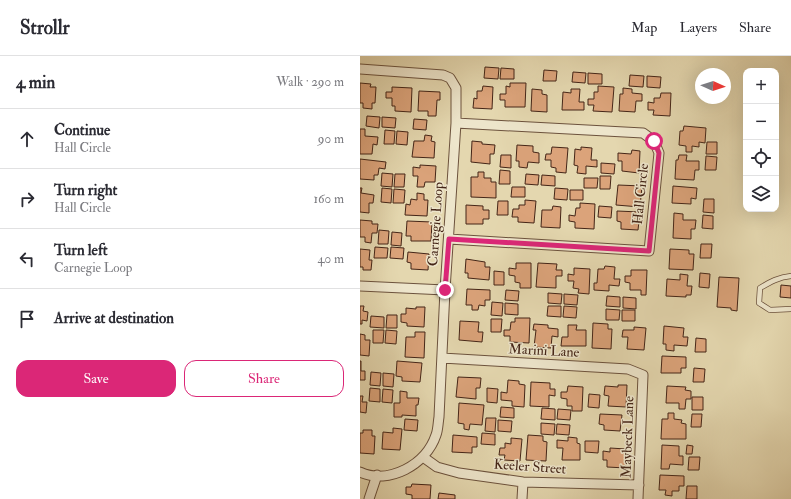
<!DOCTYPE html>
<html lang="en">
<head>
<meta charset="utf-8">
<style>
  body { margin:0; font-family:"IM FELL Double Pica",serif; background:#f2f2f3; color:#2b2b33 }
  .controls { position:absolute; right:12px; top:12px; display:grid; overflow:hidden; border-radius:8px; box-shadow:0 4px 16px #0002 }
  .controls button { width:36px; height:36px; display:grid; place-items:center; padding:0; border:0; border-bottom:1px solid #e1e1e2; background:#fff; color:#2b2b33; font:20px sans-serif }
  .compass { position:absolute; left:335px; top:12px; width:36px; height:36px; border-radius:50%; background:#fff; box-shadow:0 4px 16px #0002; rotate:93deg }
  .stop { position:absolute; width:12px; height:12px; margin:-9px; border:3px solid #db2777; border-radius:50%; background:#fff }
  .stop.end { background:#db2777; border-color:#fff; box-shadow:0 1px 4px #0008 }
  .list { margin:0; padding:0; list-style:none }
  h2 { display:flex; justify-content:space-between; align-items:center; height:52px; margin:0; padding:0 16px; font-size:17px }
  h2 small { font-size:13px; font-weight:400; color:#7c7c81 }
  .list li { display:grid; grid-template-columns:26px 1fr auto; gap:12px; align-items:center; box-sizing:border-box; height:60px; padding:0 16px; border-top:1px solid #e1e1e2 }
  .list b { display:block; font-size:15px; white-space:nowrap }
  .list p { margin:0; font-size:13px; white-space:nowrap; color:#7c7c81 }
  .list em { font-size:13px; font-style:normal; color:#7c7c81 }
  .actions { display:flex; gap:8px; padding:12px 16px }
  .actions a { flex:1; padding:9px 0; border:1px solid #db2777; border-radius:12px; text-align:center; font-size:14px; color:#db2777 }
  .actions .main { background:#db2777; color:#fff }
  .icon { flex:none; width:22px; height:22px; fill:none; stroke:currentColor; stroke-width:2; stroke-linecap:round; stroke-linejoin:round }
  .map { position:relative; flex:none; width:431px; height:443px; overflow:hidden }
  header { display:flex; align-items:center; gap:24px; box-sizing:border-box; height:56px; padding:0 20px; background:#fff; border-bottom:1px solid #e1e1e2 }
  header strong { font-size:19px }
  nav { display:flex; gap:22px; margin-inline-start:auto; font-size:14px }
  main { display:flex }
  aside { flex:1; background:#fff }
  .map>svg:first-child { display:block }
  .building { fill:#dba37a; stroke:#442517 }
  .lines { fill:none; stroke-linecap:round; stroke-linejoin:round }
  .service-casing { stroke:#6c523d; stroke-width:6 }
  .minor-casing { stroke:#6c523d; stroke-width:11 }
  .service { stroke:#ede5cb; stroke-width:4.5 }
  .minor { stroke:#ede5cb; stroke-width:9 }
  .route { stroke:#db2777; stroke-width:5 }
  .labels { text-anchor:middle; stroke-width:3; stroke-linejoin:round; paint-order:stroke }
  .street-label { font-size:14px; fill:#442517; stroke:#ede5cb }
</style>
</head>
<body>
<header>
<strong>Strollr</strong>
<nav><a>Map</a><a>Layers</a><a>Share</a></nav>
</header>
<main>
<aside>
<h2>4 min<small>Walk · 290 m</small></h2>
<ul class="list">
<li><svg class="icon" aria-label="ahead" viewBox="0 0 24 24"><path d="M12 20V5M6 11l6-6 6 6"/></svg><div><b>Continue</b><p>Hall Circle</p></div><em>90 m</em></li>
<li><svg class="icon" aria-label="right" viewBox="0 0 24 24"><path d="M7 20v-9h11M14 6l5 5-5 5"/></svg><div><b>Turn right</b><p>Hall Circle</p></div><em>160 m</em></li>
<li><svg class="icon" aria-label="left" viewBox="0 0 24 24"><path d="M17 20v-9H6M10 6l-5 5 5 5"/></svg><div><b>Turn left</b><p>Carnegie Loop</p></div><em>40 m</em></li>
<li><svg class="icon" aria-label="arrive" viewBox="0 0 24 24"><path d="M6 21V4h12l-3 4 3 4H6"/></svg><div><b>Arrive at destination</b></div></li>
</ul>
<div class="actions"><a class="main">Save</a><a>Share</a></div>
</aside>
<div class="map">
<svg width="431" height="443" viewBox="0 0 431 443">
  <rect width="100%" height="100%" fill="#e4d7af"/>
  <filter id="stains"><feTurbulence type="fractalNoise" baseFrequency=".005" numOctaves="4"/><feColorMatrix values="0 0 0 0 .2 0 0 0 0 .09 0 0 0 0 .02 0 0 0 .5 -.17"/></filter>
  <radialGradient id="worn" r=".72"><stop offset=".6" stop-color="#630" stop-opacity="0"/><stop offset="1" stop-color="#630" stop-opacity=".3"/></radialGradient>
  <!-- building -->
  <path class="building" d="M125,11l14,1 -1,11 -14,-1z
    M141,12l13,1v10h-14z
    M184,14l13,1 -1,10h-13z
    M213,16l13,1 -1,10 -13,-1z
    M228,17l14,1v10h-14z
    M270,19l14,1 -1,11 -14,-1z
    M287,20l14,1 -1,11 -13,-1z
    M0,27l11,1 -1,3h6l-1,16h-3v6l-9,-1v-5h-3z
    M150,27h16l-1,24h-20v-7h-5v-6h6v-8l4,1z
    M123,30l10,1 -1,22 -19,-1 1,-10 3,1v-8h5z
    M238,30l16,1 -2,25 -19,-1 1,-6h-6v-6h6v-7h4z
    M32,31l20,1 -1,24 -16,-1v-5h-3v-8h-6v-6h6z
    M263,32l9,1v4l10,1v7h-6l-1,11 -16,-1 1,-17h3z
    M172,33l10,1v4l5,1v17l-16,-1z
    M211,33h9l-1,13h5v8h-22l1,-18 8,1z
    M59,35l21,1v8h-3l-1,16h-8v-5h-10z
    M301,37h10l-1,23 -17,-1 1,-5h-6v-8l6,1v-5h6z
    M7,60l13,1 -1,11 -13,-2z
    M22,61l14,1 -1,10 -13,-1z
    M54,63l13,1 -1,10 -13,-1z
    M324,70l22,2 -1,15 -6,-1v5l-7,-1v6h-6v-6l-7,-1 1,-14h3z
    M0,73h5v7l13,1 -1,8 -4,-1 -1,10h-12z
    M25,74l10,1 -1,13h-10z
    M37,75l11,1 -1,13 -11,-1z
    M65,79l7,1 -1,5 4,1 -1,16 -22,-1 2,-16h10z
    M112,85l10,1v2l13,1 -1,9h-4v10l-19,-2z
    M347,86h10v12h-11z
    M157,89l16,1v6l6,1v10l-11,-1 -1,6 -8,-1v-6h-3z
    M192,91l16,1 -2,25 -10,-1v-4l-5,-1v-7h-6l1,-6h5z
    M221,91l11,1 -1,12h6v7l-11,-1v8l-9,-1 1,-7 -4,-1 1,-16 6,1z
    M272,94l8,1 -1,22 -17,-2v-10h-4v-8l13,1z
    M141,99h10v13l-11,-1z
    M319,99h8l-1,6h13v9h-4l-1,10 -19,-1 1,-19h2z
    M346,100l11,1 -1,13h-11z
    M0,103l26,3 -1,7 -6,-1 -1,7h-4v5l-14,-1z
    M241,107l14,1 -1,10 -13,-1z
    M60,109l16,1 -1,16h-10l-1,5h-7l1,-11h-5v-9l7,1z
    M140,114l10,1v13h-11z
    M118,116h6v6h7v4h5v16l-25,-1v-20h7z
    M22,117l11,1 -1,13 -11,-1z
    M35,118h10l-1,13h-10z
    M166,118l13,1 -1,10 -13,-1z
    M182,119l13,1v10l-14,-1z
    M240,120h11l-1,13h-10z
    M224,122h14l-1,10h-13z
    M258,129l24,1 -2,21 -24,-2z
    M313,130l24,2 -1,11 -5,-1v6l-19,-1z
    M152,131h13v10h-14z
    M0,132h2l-1,5 13,2 -1,8h-4v10l-9,-1z
    M22,132l10,1 -1,14 -10,-1z
    M195,132l13,1 -1,11 -13,-1z
    M34,133l11,1 -1,13h-11z
    M210,134h13v10h-13z
    M57,137l7,1v6h4l-1,16 -22,-1 1,-11 4,1 1,-6 6,1z
    M344,143h10v14l-11,-1z
    M165,144l11,1 -2,22 -16,-1v-5h-6l1,-8h6v-4h6z
    M138,145h10v14h-11z
    M220,147l15,1 -1,25 -19,-1v-6l-6,-1v-6l6,1 1,-8h4z
    M106,149l17,1v4h6v9h-6v5h-17z
    M193,150l8,1 -1,21 -19,-1 1,-17h10z
    M239,150l13,1 -1,11 -13,-1z
    M257,155l23,1 -2,18 -17,-1v-7l-4,-1z
    M314,157l9,1v6h13l-1,9h-4v10l-18,-1z
    M343,159l10,1v13l-11,-1z
    M0,164l12,1v3h6l-1,9h-5l-1,10 -6,-1v-5h-5z
    M47,165l25,1 -1,19h-20v-5h-5z
    M19,174l10,1 -1,13h-10z
    M32,176l10,1 -1,13 -10,-1z
    M341,188h11l-1,14h-11z
    M15,191l13,1 -1,10h-13z
    M31,191l13,1 -1,11 -13,-1z
    M0,193l10,1 -1,10h3l-1,10h-8v-3h-3z
    M310,193l19,1v4h5l-1,16 -24,-1z
    M48,196l21,2 -1,16 -17,-1v-6l-4,-1z
    M106,203l19,3v5h5l-1,13 -21,-2v-5h-3z
    M156,207h15v25h-11v-5l-5,-1v-6l-6,-1v-7l7,1z
    M178,207l19,1 -1,6h6v6h-6v12l-20,-1z
    M245,210l10,1 -1,12h6l-1,7 -10,-1v6l-15,-1v-7h3l1,-14h6z
    M214,212l16,1 -1,25 -11,-1 1,-4 -6,-1 1,-7h-6v-7l6,1z
    M271,214h16l-1,25h-5v-5h-11v-7l-5,-1v-6h6z
    M134,215l10,1v13h-10z
    M340,217l10,1 -1,14 -10,-1z
    M320,218l8,1 -1,11h5l-1,9h-5v2l-20,-1 1,-17 13,1z
    M359,221l20,1 -2,33 -6,-1v-2l-14,-1z
    M421,229l10,1v12l-11,-1z
    M107,233l23,1v10h-5v6l-6,-1 -1,5h-6v-5h-6z
    M146,234l13,1 -1,10 -13,-1z
    M188,237l14,1 -1,10 -13,-1z
    M204,238l14,1 -1,10 -13,-1z
    M247,240l13,1v10l-14,-1z
    M263,241l13,1v11l-13,-1z
    M132,246l11,1 -1,13 -11,-1z
    M145,247l13,1v11l-13,-1z
    M0,250h4l-1,5 5,1 -1,9 -5,-1v4h-2z
    M188,250h13v11l-14,-1z
    M204,250l13,1 -1,11 -13,-1z
    M56,251h9l-1,20 -17,-1v-3l-6,-1v-8h5v-6l10,1z
    M246,253l14,1 -1,10h-13z
    M262,254h13v11h-13z
    M27,259h10v13h-11z
    M11,260l13,1v11l-14,-1z
    M155,262h15l-1,25 -19,-1v-6h-6v-6h6l1,-8h4z
    M131,263h11l-1,13h-10z
    M100,265l19,1 -1,10h5l-1,10 -23,-2z
    M233,267l15,1v5h4l-1,20 -19,-1z
    M174,268l14,1v3l10,1v8l-6,-1 -1,12 -17,-1 2,-17h-3z
    M208,269h9l-1,5h10v16h-25l1,-9h6z
    M304,270l20,2 -1,9h5l-1,9 -13,-1v6l-8,-1v-6h-3z
    M274,271l12,1 -2,22 -17,-1 1,-12h-6l1,-7h11z
    M13,274h11l-1,13h-10z
    M26,274l11,1 -1,13 -11,-1z
    M55,276h10l-1,26 -19,-1 1,-20h9z
    M0,278l5,1v5h5l-1,16 -9,-1z
    M336,282l10,1v13h-11z
    M302,300l24,1v11h-5v5h-20z
    M0,305h1v10h4v9h-5z
    M37,305l25,2 -2,19 -18,-1v-4l-6,-1z
    M334,312l11,1 -1,13h-11z
    M11,316l10,1 -1,13 -10,-1z
    M23,317l11,1 -1,13 -10,-1z
    M98,321l23,1 -1,10h-4v11l-20,-2z
    M148,324l11,1v3l6,1 -1,22 -12,-1v-5l-11,-1v-8l6,1z
    M171,326l19,1v6h5v7l-6,-1v12l-19,-1z
    M258,329h9l-1,22 -18,-1 1,-10 -5,-1 1,-9 13,1z
    M208,330l15,1 -1,24h-10v-5h-5v-7l-6,-1v-6h6z
    M307,330l19,1 -1,3 6,1v8h-5l-1,10h-6v-6h-13z
    M10,332l10,1v13l-11,-1z
    M127,332l11,1 -1,14 -10,-1z
    M23,333l10,1 -1,13 -10,-1z
    M40,335l7,1v6h12l-1,7h-2v11l-14,-1v2h-8v-14h6z
    M229,338l11,1 -1,13 -11,-1z
    M0,340h3l-1,6h5l-1,11 -6,-1z
    M332,341h11v13h-11z
    M99,347l25,2 -2,20 -12,-1 -1,6 -5,-1v-5l-6,-1z
    M141,351l13,1v10l-14,-1z
    M182,352l13,1v11l-14,-1z
    M198,353l13,1 -1,10 -13,-1z
    M308,357h6v6l8,1 -1,3 5,1v15h-25l1,-20h6z
    M240,358l22,1 -2,16 -16,-1v-5l-5,-1z
    M332,358h10l-1,13h-10z
    M126,362h10l-1,14 -10,-1z
    M45,363l13,1 -1,11 -13,-1z
    M138,364l14,1 -1,11 -13,-1z
    M181,367l14,1 -1,11 -13,-1z
    M197,368l13,1 -1,10 -13,-1z
    M33,372l9,1 -2,21 -18,-1 1,-17 10,1z
    M3,374h9v6h3l-1,18 -14,-1v-20h3z
    M122,377l13,1v11l-14,-1z
    M93,379l24,2v10h-5v6l-20,-1z
    M168,379l15,1v5l4,1 -1,19 -20,-1z
    M208,381l9,1v5l3,1v16h-18l1,-12h-6v-8l11,1z
    M151,382l11,1 -2,22 -16,-1 1,-5h-6l1,-7h5v-5l6,1z
    M225,385h14l-1,12 -13,-1z
    M302,389l17,1v10h4v9l-13,-1 -1,5h-8z
    M327,389l6,1 -1,8h-6z
    M250,392l16,1v19l-19,-1v-7h-4v-9l7,1z
    M329,401h11l-1,13h-11z
    M300,419l24,1v10h-5v5h-7v5l-7,-1 1,-5h-7z
    M52,428l19,1 -1,14h-18v-4l-6,-1v-7h5z
    M327,430h10v13h-11z
    M79,437l16,2v4h-17z"/>
  <g class="lines">
    <!-- service casing -->
    <g class="service-casing">
      <path id="service" d="M431,220c-12,1 -21,6 -31,12l-1,15 11,7 21,-1"/>
    </g>
    <!-- minor casing -->
    <g class="minor-casing">
      <path id="minor" d="M0,13l83,6 7,3 6,10v35l-11,167 -6,127c-1,6 -1,13 -3,18 -10,30 -47,50 -76,37
        M89,183l200,12 10,-98 -5,-12 -11,-8 -187,-10
        M0,230l85,4
        M82,302l186,11 15,6 -5,124
        M63,401l14,10 22,6 64,9 116,3
        M9,443l8,-24
        M162,443l1,-17"/>
    </g>
    <!-- service -->
    <use href="#service" class="service"/>
    <!-- minor -->
    <use href="#minor" class="minor"/>
  </g>
  <g class="lines">
    <!-- route -->
    <path class="route" d="M85,234l4,-51 200,12 10,-98 -5,-12"/>
  </g>
  <g class="labels">
    <!-- street labels -->
    <g class="street-label">
      <text transform="translate(280 138) rotate(-84)" y="5">Hall Circle</text>
      <text transform="translate(75 168) rotate(-86)" y="5">Carnegie Loop</text>
      <text transform="translate(184 294) rotate(3)" y="5">Marini Lane</text>
      <text transform="translate(267 381) rotate(-88)" y="5">Maybeck Lane</text>
      <text transform="translate(170 410) rotate(4)" y="5">Keeler Street</text>
    </g>
  </g>
  <rect width="100%" height="100%" filter="url(#stains)"/>
  <rect width="100%" height="100%" fill="url(#worn)"/>
</svg>
<div class="controls">
<button>+</button>
<button>−</button>
<button><svg class="icon" aria-label="locate" viewBox="0 0 24 24"><circle cx="12" cy="12" r="6"/><path d="M12 2v4M12 18v4M2 12h4M18 12h4"/></svg></button>
<button><svg class="icon" aria-label="layers" viewBox="0 0 24 24"><path d="M12 4l9 5-9 5-9-5zM3 14l9 5 9-5"/></svg></button>
</div>
<svg class="compass" viewBox="-18 -18 36 36"><path d="M0-13l5 13h-10z" fill="#e53935"/><path d="M0 13l5-13h-10z" fill="#7c7c81"/></svg>
<div class="stop" style="left:294px;top:85px"></div>
<div class="stop end" style="left:85px;top:234px"></div>
</div>
</main>
</body>
</html>
